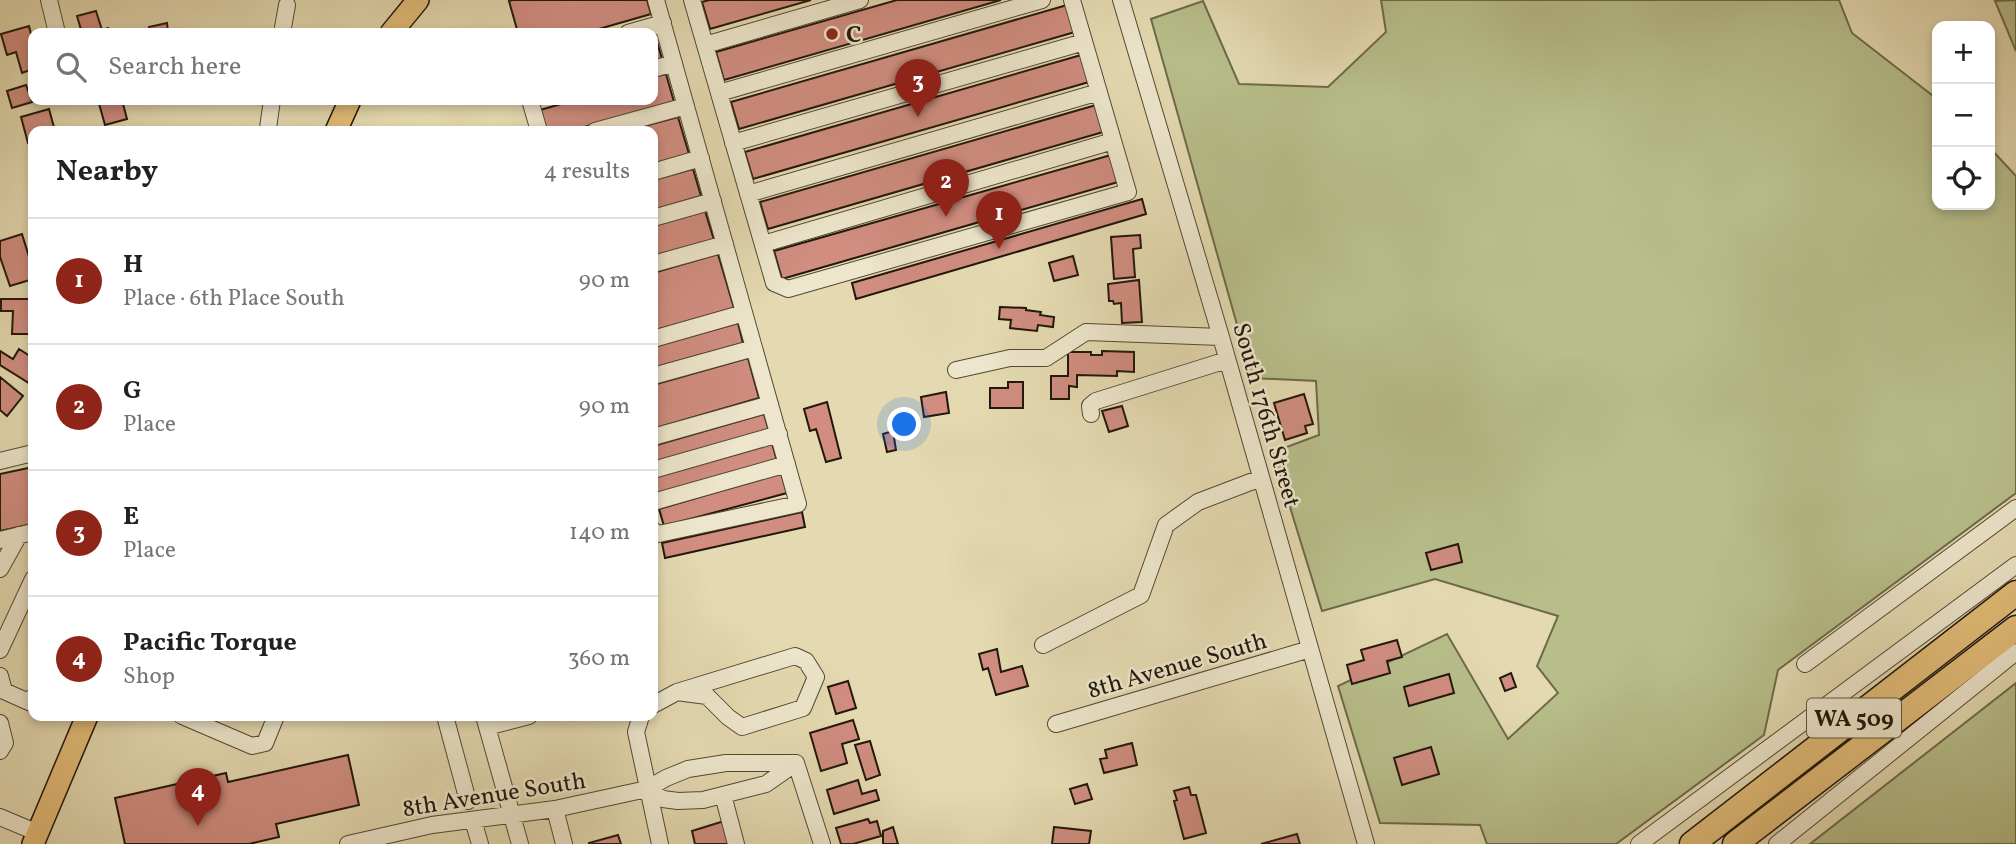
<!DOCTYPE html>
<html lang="en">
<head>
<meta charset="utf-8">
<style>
  body { margin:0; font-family:Vollkorn,serif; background:#f2f2f2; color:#202124 }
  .controls { position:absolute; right:21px; top:21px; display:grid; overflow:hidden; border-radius:14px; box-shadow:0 4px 10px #0003 }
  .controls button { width:63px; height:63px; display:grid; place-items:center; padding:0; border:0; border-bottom:2px solid #e0e0e0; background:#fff; color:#202124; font:35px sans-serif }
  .you { position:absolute; left:905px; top:425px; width:24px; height:24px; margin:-18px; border:5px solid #fff; border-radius:50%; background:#1a73e8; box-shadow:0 0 0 10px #1a73e833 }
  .badge { display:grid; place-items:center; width:46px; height:46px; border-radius:50%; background:#8f2418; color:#fff; font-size:23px; font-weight:700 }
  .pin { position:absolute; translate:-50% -58px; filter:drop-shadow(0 2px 4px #0008) }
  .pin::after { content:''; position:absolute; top:37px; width:24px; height:21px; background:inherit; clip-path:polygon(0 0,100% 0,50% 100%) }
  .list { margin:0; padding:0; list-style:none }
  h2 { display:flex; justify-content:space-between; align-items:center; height:91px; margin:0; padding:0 28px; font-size:30px }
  h2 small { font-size:23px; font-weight:400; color:#757577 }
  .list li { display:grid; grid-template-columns:46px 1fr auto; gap:21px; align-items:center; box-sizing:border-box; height:126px; padding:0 28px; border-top:2px solid #e0e0e0 }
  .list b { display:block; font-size:26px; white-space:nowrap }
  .list p { margin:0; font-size:23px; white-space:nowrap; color:#757577 }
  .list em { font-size:23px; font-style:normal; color:#757577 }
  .icon { flex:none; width:38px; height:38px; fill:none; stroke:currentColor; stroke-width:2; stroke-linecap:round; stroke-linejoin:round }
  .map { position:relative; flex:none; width:2016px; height:844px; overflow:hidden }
  .search { position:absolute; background:#fff; box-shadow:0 4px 10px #0003; left:28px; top:28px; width:630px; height:77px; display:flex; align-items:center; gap:18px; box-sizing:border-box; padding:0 24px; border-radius:14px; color:#757577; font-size:26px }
  .panel { position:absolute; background:#fff; box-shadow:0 4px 10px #0003; left:28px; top:126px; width:630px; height:595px; border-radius:14px }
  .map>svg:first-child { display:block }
  .green { fill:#b7be8a; stroke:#6c6a4a; stroke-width:2 }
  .building { fill:#d08d80; stroke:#21170b; stroke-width:2 }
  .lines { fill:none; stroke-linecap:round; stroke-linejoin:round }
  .minor-casing { stroke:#524834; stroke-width:18 }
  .major-casing { stroke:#21170b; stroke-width:24 }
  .highway-casing { stroke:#21170b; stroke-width:27 }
  .minor { stroke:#ede6cc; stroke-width:16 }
  .major { stroke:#e2bc78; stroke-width:21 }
  .highway { stroke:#e2bc78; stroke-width:24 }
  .poi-dot { fill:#8f2418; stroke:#ede6cc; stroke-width:2.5 }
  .labels { text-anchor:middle; stroke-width:5; stroke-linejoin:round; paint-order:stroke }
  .shield { fill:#ede6cc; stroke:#5e5545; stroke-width:2 }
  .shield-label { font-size:23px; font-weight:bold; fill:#21170b }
  .poi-label { font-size:24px; font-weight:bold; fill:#21170b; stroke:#ede6cc; text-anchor:start }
  .street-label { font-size:24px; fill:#21170b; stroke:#ede6cc }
</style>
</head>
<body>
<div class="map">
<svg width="2016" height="844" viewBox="0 0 2016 844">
  <rect width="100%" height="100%" fill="#e4d9b0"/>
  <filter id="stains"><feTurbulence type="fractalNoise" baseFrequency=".00286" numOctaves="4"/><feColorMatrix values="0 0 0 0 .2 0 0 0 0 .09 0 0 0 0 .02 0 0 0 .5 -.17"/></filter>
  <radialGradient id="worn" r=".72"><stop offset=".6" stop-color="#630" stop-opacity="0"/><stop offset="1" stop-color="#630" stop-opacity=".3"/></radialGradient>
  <!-- green -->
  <path class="green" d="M1381,0h458l13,33 85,66v106h53v-57l26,28v317l-238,177 -14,65 -148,109h-129l-7,-19 -100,-2 -42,-137 109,-52 61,105 50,-46 -21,-27 21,-50 -123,-37 -113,32 -49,-159 46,-17 -3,-54 -64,-3 -101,-359 52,-18 36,83 89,3 58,-55z
    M2016,0v51l-21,-50z
    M2016,683v161h-206z"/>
  <!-- building -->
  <path class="building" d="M513,0h134l4,14 -66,19h-67l-9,-32z
    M709,0h102l-101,29 -8,-27z
    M897,0h104l-277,80 -8,-28z
    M1067,5l8,27 -336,97 -8,-27z
    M96,11l6,19 6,-2 1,5h-27l-5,-17z
    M167,23l1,9 11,-3 1,4h-30l-1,-6z
    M29,26l4,16v27l-11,4 -6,-21 -9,3 -6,-21z
    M653,38h3l6,21 -9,2z
    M1081,55l8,27 -336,97 -8,-27z
    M666,74l8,28 -104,29h-23l-7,-21 35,-10h78v-23z
    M26,85l6,17 -20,6 -5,-17z
    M98,100h24l5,19 -22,6z
    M1096,105l7,27 -335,97 -8,-27z
    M49,109l6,22h-22v11l-5,1 -7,-26z
    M678,117l11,37 -36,10v-33h-27z
    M1111,155l7,27 -336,97 -8,-28z
    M693,169l8,27 -48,14v-30z
    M1142,199l4,15 -290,85 -4,-16z
    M705,211l9,29 -61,17v-31z
    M22,234l11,36v9l-23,7 -10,-29v-16z
    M1140,235l1,13 -8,1 2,28 -21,2 -3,-42z
    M718,254l16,54 -81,23v-58z
    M1073,256l5,19 -24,6 -5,-18z
    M1139,280l3,42 -20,1 -1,-20 -7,1 -1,-3h-4l-1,-17z
    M1,299h32v35h-21l1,-23h-12z
    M1000,307l26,1v2l15,2 -1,3 14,2 -1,10 -15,-2 -1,6 -27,-3 1,-8 -12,-1z
    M738,323l5,20 -90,25v-21z
    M19,349l14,9 -1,27 -32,-20v-14l13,8z
    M1102,351l32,1v20l-17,-1v5l-40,-1v12l-8,-1v13h-18v-23h17v-24h23v3h11z
    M748,358l11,40 -106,31v-44z
    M0,377l23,19 -16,20 -7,-6z
    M1008,382h15v26h-33v-20h18z
    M946,392l3,21 -25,4 -3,-20z
    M1304,394l9,30 -8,2 2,7 -22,7 -11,-37z
    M827,402l14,56 -15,4 -10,-33 -6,2 -6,-22z
    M1122,406l6,20 -19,6 -7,-21z
    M764,414l5,17 -116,33v-18z
    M893,431l3,19 -9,2 -4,-18z
    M772,443l5,18 -122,35 -2,-18z
    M33,467v57l-33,7v-57z
    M781,473l6,20 -123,33 -5,-17z
    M802,512l3,15 -140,31 -3,-15z
    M1458,544l4,18 -31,8 -5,-17z
    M1397,640l5,17 -15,4 3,12 -38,11 -5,-19 17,-5 -3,-10z
    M997,649l4,23 21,-6 6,20 -32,9 -8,-27 -5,2 -4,-16z
    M1511,673l5,14 -11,4 -5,-13z
    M1449,674l5,19 -45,13 -5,-19z
    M848,681l8,27 -20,6 -8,-27z
    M853,720l6,19 -17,5 5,19 -26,8 -11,-38z
    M870,741l10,34 -14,5 -11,-35z
    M1132,743l5,22 -33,8 -4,-14 7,-1 -2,-8z
    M1431,747l8,27 -37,11 -8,-27z
    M348,755l11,50 -83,19 3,13 -30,7h-124l-10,-46 111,-25 2,9z
    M858,780l4,14 14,-4 3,10 -45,14 -7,-24z
    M1087,784l5,15 -17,5 -5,-15z
    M1189,787l2,8h5l10,38 -22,6 -10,-38 3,-1 -3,-9z
    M868,819l2,4 7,-2 4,15 -28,8h-12l-5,-16z
    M724,821l7,23h-36l-3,-13z
    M893,827l5,17h-15v-13z
    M1054,827l37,4 -2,13h-37z
    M1297,834l3,10h-39z
    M618,835l3,9h-32v-1z"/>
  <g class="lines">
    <!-- minor casing -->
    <g class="minor-casing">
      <path id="minor" d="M49,0l8,33
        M692,0l82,283 14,6 340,-97 -56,-192
        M1121,0l100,337 145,507
        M282,33l5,-28
        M628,33l35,-10
        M705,45l155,-45
        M653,69l21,-6
        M719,93l323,-93
        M530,100l9,31
        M268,128l4,-28
        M595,131l91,-25
        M733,143l351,-101
        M653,172l48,-14
        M748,194l351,-102
        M653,218l60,-17
        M763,244l350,-103
        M653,264l72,-20
        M653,339l91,-26
        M956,370l54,-12h36l40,-26 135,5
        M653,376l101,-28
        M1091,414l-1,-8 6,-5 131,-41
        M653,437l117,-33
        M0,461l33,-8
        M653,470l126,-36
        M653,502l134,-38
        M653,530l1,5 144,-31 -142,-504
        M0,540l33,-8
        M0,569l19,-34
        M1043,645l98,-50 25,-70 32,-23 63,-24
        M0,650l33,-71
        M1805,664l211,-156
        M0,676l4,15 27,12 2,-6
        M653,705l24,-13 118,-36 11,5 10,16 -13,31 -61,19 -14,-10 -21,-21 -30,-4
        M182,716l70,30 13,-3 11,-27
        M445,716l23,85
        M484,716l36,128
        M641,716l-5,16 24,112
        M0,723l5,20 -5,8
        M1056,724l254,-75
        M487,727l42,-11
        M796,763l26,81
        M647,789l16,10 15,2 25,-1 63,-16 30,-21
        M723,795l13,49
        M555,809l9,35
        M0,817l38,16
        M473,820l7,24
        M348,844l84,-19 123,-16 92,-20 19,-11 22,-9 38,-6h70
        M1639,844l377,-279
        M1777,844l239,-192"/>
    </g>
    <!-- major casing -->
    <g class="major-casing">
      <path id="major" d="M391,33l27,-33
        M336,131l14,-31
        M33,844l54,-128"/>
    </g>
    <!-- highway casing -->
    <g class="highway-casing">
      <path id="highway" d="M1692,844l324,-251
        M1735,844l281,-216"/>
    </g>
    <!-- minor -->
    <use href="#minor" class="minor"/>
    <!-- major -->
    <use href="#major" class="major"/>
    <!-- highway -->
    <use href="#highway" class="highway"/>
  </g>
  <!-- markers -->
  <circle class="poi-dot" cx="832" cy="34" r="7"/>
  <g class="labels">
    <!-- shield labels -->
    <rect class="shield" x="1807" y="698.5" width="94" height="39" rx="5"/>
    <g class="shield-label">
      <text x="1854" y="726">WA 509</text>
    </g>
    <!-- poi labels -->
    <g class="poi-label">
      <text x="846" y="42">C</text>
    </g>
    <!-- street labels -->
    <g class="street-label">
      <text transform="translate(1267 415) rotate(74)" y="8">South 176th Street</text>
      <text transform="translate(1177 665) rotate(-16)" y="8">8th Avenue South</text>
      <text transform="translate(494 794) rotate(-9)" y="8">8th Avenue South</text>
    </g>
  </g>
  <rect width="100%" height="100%" filter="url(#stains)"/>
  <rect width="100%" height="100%" fill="url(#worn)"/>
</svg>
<div class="controls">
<button>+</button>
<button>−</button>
<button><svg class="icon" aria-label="locate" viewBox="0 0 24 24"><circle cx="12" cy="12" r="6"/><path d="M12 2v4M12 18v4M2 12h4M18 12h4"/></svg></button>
</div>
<div class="you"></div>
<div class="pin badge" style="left:999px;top:249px">1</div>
<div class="pin badge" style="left:946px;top:217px">2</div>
<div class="pin badge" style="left:918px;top:117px">3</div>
<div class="pin badge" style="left:198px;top:826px">4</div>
<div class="search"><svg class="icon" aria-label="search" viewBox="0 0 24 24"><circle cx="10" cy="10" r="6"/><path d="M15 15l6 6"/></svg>Search here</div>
<section class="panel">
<h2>Nearby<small>4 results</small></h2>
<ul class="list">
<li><span class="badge">1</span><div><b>H</b><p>Place · 6th Place South</p></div><em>90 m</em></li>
<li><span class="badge">2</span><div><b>G</b><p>Place</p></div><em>90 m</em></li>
<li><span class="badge">3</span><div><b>E</b><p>Place</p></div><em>140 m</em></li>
<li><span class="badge">4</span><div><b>Pacific Torque</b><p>Shop</p></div><em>360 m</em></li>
</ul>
</section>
</div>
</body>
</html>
